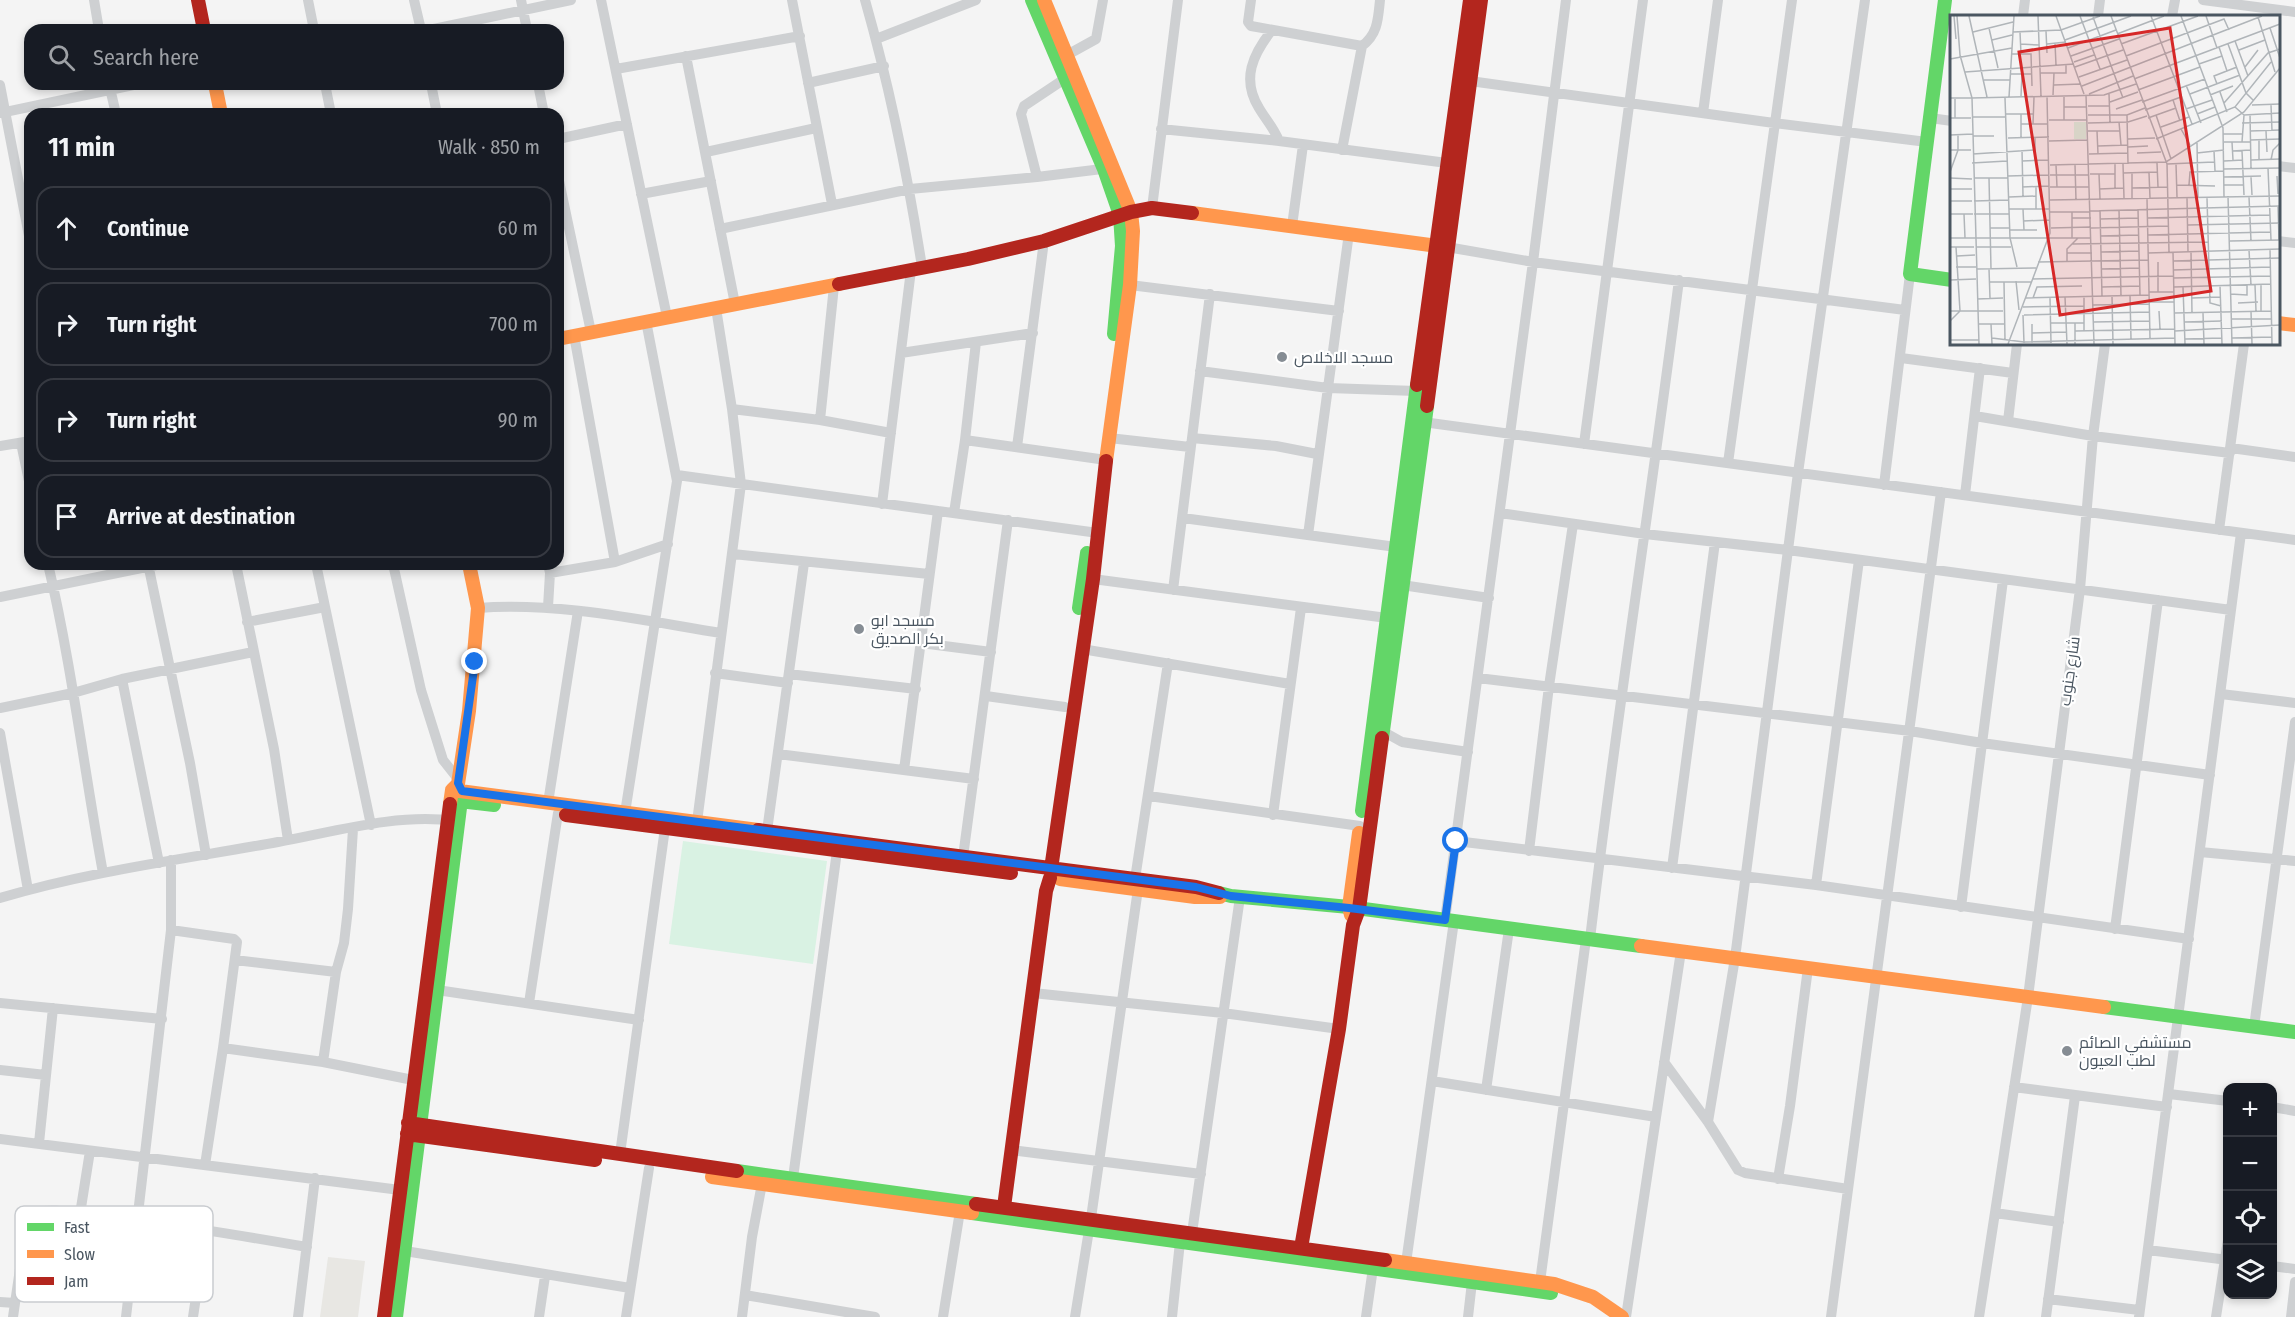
<!DOCTYPE html>
<html lang="en">
<head>
<meta charset="utf-8">
<style>
  body { margin:0; font-family:"Fira Sans Condensed",Cairo,sans-serif; background:#20242c; color:#f1f3f6 }
  .controls { position:absolute; right:18px; bottom:18px; display:grid; overflow:hidden; border-radius:12px; box-shadow:0 3px 9px #0003 }
  .controls button { width:54px; height:54px; display:grid; place-items:center; padding:0; border:0; border-bottom:2px solid #363941; background:#171b24; color:#f1f3f6; font:30px sans-serif }
  .stop { position:absolute; width:18px; height:18px; margin:-14px; border:4px solid #1a73e8; border-radius:50%; background:#fff }
  .stop.end { background:#1a73e8; border-color:#fff; box-shadow:0 2px 6px #0008 }
  .list { margin:0; padding:0; list-style:none }
  h2 { display:flex; justify-content:space-between; align-items:center; height:78px; margin:0; padding:0 24px; font-size:26px }
  h2 small { font-size:20px; font-weight:400; color:#9ea1a6 }
  .list li { display:grid; grid-template-columns:39px 1fr auto; gap:18px; align-items:center; box-sizing:border-box; height:84px; margin:0 12px 12px; padding:0 12px; border:2px solid #363941; border-radius:18px }
  .list b { display:block; font-size:22px; white-space:nowrap }
  .list em { font-size:20px; font-style:normal; color:#9ea1a6 }
  .icon { flex:none; width:33px; height:33px; fill:none; stroke:currentColor; stroke-width:2; stroke-linecap:round; stroke-linejoin:round }
  .map { position:relative; flex:none; width:2295px; height:1317px; overflow:hidden }
  .search { position:absolute; background:#171b24; box-shadow:0 3px 9px #0003; left:24px; top:24px; width:540px; height:66px; display:flex; align-items:center; gap:15px; box-sizing:border-box; padding:0 21px; border-radius:18px; color:#9ea1a6; font-size:22px }
  .panel { position:absolute; background:#171b24; box-shadow:0 3px 9px #0003; left:24px; top:108px; width:540px; height:462px; border-radius:18px }
  .map>svg:first-child { display:block }
  .commercial { fill:#e8e7e3 }
  .pitch { fill:#d9f2e3 }
  .lines { fill:none; stroke-linecap:round; stroke-linejoin:round }
  .street { stroke:#ced0d2; stroke-width:10 }
  .fast { stroke:#63d668; stroke-width:14 }
  .slow { stroke:#ff974d; stroke-width:14 }
  .jam { stroke:#b3261e; stroke-width:14 }
  .route { stroke:#1a73e8; stroke-width:8 }
  .poi-dot { fill:#868d94; stroke:#fff; stroke-width:2 }
  .labels { text-anchor:middle; stroke-width:4.5; stroke-linejoin:round; paint-order:stroke }
  .poi-label { font-size:16px; fill:#4a5661; stroke:#fff; text-anchor:start }
  .street-label { font-size:16px; fill:#4a5661; stroke:#fff }
  .inset-road { fill:none; stroke:#b0b5b9; stroke-width:1.5 }
  .view { fill:#d62828; fill-opacity:0.15; stroke:#d62828; stroke-width:3 }
  .inset-edge { fill:none; stroke:#4a5661; stroke-width:3 }
  .key { fill:#fff; stroke:#c9ccd0; stroke-width:1.5 }
  .key-label { font-size:16px; fill:#4a5661 }
</style>
</head>
<body>
<div class="map">
<svg width="2295" height="1317" viewBox="0 0 2295 1317">
  <rect width="100%" height="100%" fill="#f4f4f4"/>
  <!-- commercial -->
  <path class="commercial" d="M328,1257l37,4 -7,56h-38z"/>
  <!-- pitch -->
  <path class="pitch" d="M683,841l144,20 -14,103 -144,-20z"/>
  <g class="lines">
    <!-- street -->
    <path class="street" d="M94,0l5,30
      M308,0l6,30
      M414,0l7,30
      M521,0l6,30
      M601,0l66,317
      M792,0l40,204
      M865,0c25,88 43,177 57,267
      M1251,0l-3,22 3,4 111,20c16,-12 16,-27 18,-46
      M2203,0l92,12
      M2023,16l2,-16
      M2098,16l2,-16
      M2172,16l3,-16
      M429,30l142,-30
      M1272,30c-19,24 -31,49 -13,78 7,12 15,20 20,33
      M876,39l100,-39
      M1067,55l29,-16 7,-39
      M686,56l49,248
      M616,69l184,-33
      M1470,81l304,42 153,19
      M808,83l76,-17
      M109,84l7,30
      M325,84l6,30
      M431,84l6,30
      M538,84l6,30
      M0,85l30,156
      M0,113l138,-29
      M1703,113l15,-113
      M1930,118l22,3
      M1161,129l118,12 168,22
      M558,139l69,-15
      M1342,150l20,-104
      M706,152l110,-24
      M2278,166l17,2
      M558,176l33,156
      M1037,177l-16,-63 3,-8 42,-28
      M641,194l70,-13
      M1152,208l26,-208
      M1292,226l11,-81
      M720,229l190,-40 127,-12 73,-9
      M2278,241l17,2
      M1447,247l86,15 372,48
      M1130,285l209,26
      M574,335l41,227
      M901,353l132,-20
      M1901,358l112,15
      M1200,371l128,17 88,3
      M732,409l88,11 71,13
      M1975,416l118,20 137,17
      M820,420l14,-134
      M2008,421l9,-77
      M1423,422l872,118
      M1109,438l81,9
      M1192,438l84,8 41,8
      M965,440l134,19
      M21,443l9,43
      M1584,444l59,-444
      M0,446l30,-5
      M1017,447l27,-206
      M2231,448l64,9
      M1728,463l64,-463
      M677,475l421,58
      M1884,485l26,-211
      M1965,495l15,-127
      M882,504l29,-234
      M954,513l11,-73 11,-98
      M1500,513l145,21 143,16 443,60
      M1183,518l213,29
      M2219,530l25,-186
      M1308,535l41,-302
      M733,554l196,20
      M48,564c24,102 36,206 55,309
      M148,564l42,199 16,92
      M236,564l38,185 14,91
      M316,564l55,261
      M393,564l28,126 22,70 15,19
      M548,564l2,9 -2,34
      M550,573l65,-11 53,-18
      M1093,579l294,39
      M1402,585l87,13
      M1173,590l37,-296
      M0,597l161,-33
      M478,608c81,-6 162,12 243,25
      M247,622l78,-15
      M921,643l70,9
      M1082,649l208,35
      M715,673l73,10
      M789,674l127,15
      M1478,678l432,53 72,12 228,32
      M122,679l37,184
      M2221,694l74,9
      M986,696l79,11
      M0,708l73,-15 49,-14 131,-27
      M1384,732l18,10 66,10
      M0,733l28,157
      M778,754l196,25
      M904,770l34,-259
      M1149,796l211,30
      M548,803l30,-192
      M625,813l52,-332 -31,-160
      M1273,815l28,-207
      M697,822l44,-338 -9,-75 -16,-101
      M767,831l37,-268
      M1456,841l360,44 373,54
      M1529,851l20,-165 24,-162
      M2200,852l95,9
      M963,857l45,-337
      M1672,868l43,-326
      M1135,879l33,-216
      M1816,885l43,-325
      M0,898c91,-27 185,-39 278,-56 55,-10 120,-29 176,-21
      M1961,907l42,-327
      M1445,920l88,-658 33,-262
      M2115,929l43,-329
      M171,930l63,9 3,3 -14,106 -18,117
      M1590,939c26,-220 61,-439 89,-659
      M235,960l101,12
      M437,990l202,30
      M1033,993l190,20 116,16
      M0,1003l162,16
      M529,1003l29,-190
      M2254,1027l41,-305
      M223,1048l100,14 90,18
      M323,1062l13,-90 8,-29 4,-34 5,-80
      M1664,1062l44,60 30,48 7,3 103,16
      M0,1070l46,5
      M1432,1081l224,36
      M2014,1087l153,20
      M1486,1090l23,-161
      M2169,1094l59,7
      M2272,1107l23,4
      M1708,1122l27,-164 63,-485 67,-473
      M0,1139l400,51
      M39,1143l14,-135
      M1011,1150l190,24
      M620,1154l45,-326
      M793,1178l44,-327
      M1778,1179l12,-73 18,-138
      M1995,1213l64,9
      M80,1214l10,-63
      M1091,1218l47,-329
      M1192,1233l48,-336
      M2148,1250l80,10
      M405,1251l225,37
      M1406,1263l48,-342
      M2272,1266l23,3
      M1540,1282l46,-343
      M745,1295l130,22
      M2048,1299l91,11
      M0,1302l15,1
      M13,1317l15,-103c22,-7 47,-1 69,2 70,7 140,19 210,31
      M126,1317l45,-387v-70
      M193,1317l13,-86
      M298,1317l17,-139
      M539,1317l6,-41
      M626,1317l23,-149
      M742,1317l10,-80 11,-59
      M943,1317l17,-106
      M1075,1317l14,-87
      M1172,1317l8,-75
      M1366,1317l7,-49
      M1468,1317l4,-35
      M1626,1317l55,-366
      M1831,1317l110,-825
      M1979,1317l49,-320 52,-408 13,-153 12,-92
      M2046,1317l29,-221
      M2139,1317l102,-784
      M2216,1317l12,-77
      M2291,1317l4,-35"/>
    <!-- fast -->
    <path class="fast" d="M1032,0l72,169 16,46 2,31 -8,88
      M1945,0l-35,274 42,6
      M1079,608l8,-55
      M1382,738l45,-332
      M451,800l43,5
      M1362,811l55,-426
      M1219,893l12,3 118,11 292,39
      M2104,1007l191,25
      M737,1171l239,33
      M972,1213l579,80
      M396,1317l66,-525"/>
    <!-- slow -->
    <path class="slow" d="M1044,0l87,212 2,19 -3,54 -24,176
      M215,84l6,30
      M1192,213l253,34
      M2278,323l17,2
      M558,339l281,-55
      M452,790l306,40
      M450,804l2,-14 6,-6 11,-73 9,-103 -9,-44
      M1060,879l135,18h25
      M1351,915l-2,-8 10,-74
      M1641,946l463,61
      M712,1177l260,36
      M1385,1260l169,24 39,13 29,20"/>
    <!-- jam -->
    <path class="jam" d="M198,0l6,30
      M839,284l129,-25 76,-18 87,-29 21,-4 40,5
      M1417,385l53,-385
      M1427,406l54,-406
      M566,815l445,58
      M758,830l438,57 23,6
      M1051,869l42,-290 13,-118
      M408,1123l329,48
      M407,1134l188,26
      M976,1204l409,56
      M1004,1207l42,-316 4,-13
      M1301,1248l38,-219 14,-104 6,-16 23,-171
      M384,1317l66,-513"/>
  </g>
  <g class="lines">
    <!-- route -->
    <path class="route" d="M475,662l-17,121 4,8 734,96 35,9 118,12 96,12 11,-79"/>
  </g>
  <!-- markers -->
  <g class="poi-dot">
    <circle cx="1282" cy="357" r="6"/>
    <circle cx="859" cy="629" r="6"/>
    <circle cx="2067" cy="1051" r="6"/>
  </g>
  <g class="labels">
    <!-- poi labels -->
    <g class="poi-label">
      <text x="1294" y="363">مسجد الاخلاص</text>
      <text x="871" y="626">مسجد ابو<tspan x="871" dy="18">بكر الصديق</tspan></text>
      <text x="2079" y="1048">مستشفي الصائم<tspan x="2079" dy="18">لطب العيون</tspan></text>
    </g>
    <!-- street labels -->
    <g class="street-label">
      <text transform="translate(2069 671) rotate(-82)" y="6">شارع جنوب</text>
    </g>
  </g>
  <!-- overview -->
  <g transform="translate(1950 15)">
    <rect width="330" height="330" fill="#f4f4f4"/>
    <path d="M124,107h12v17h-12z" fill="#d9f2e3"/>
    <path class="inset-road" d="M4,1l2,23M7,1l3,39 12,43 132,-3 32,-11M19,1l18,81M88,1l3,80M106,1l28,78M130,1l20,53M161,1l56,148 2,88M201,1l41,108M231,1l42,112 1,69M256,1l11,32M143,2l30,81M308,2l17,55M39,13l9,40M320,13l10,30M96,16l1,22M23,17l40,-10M63,17l48,-2 39,-14M70,17l1,22M167,19l47,-18M42,25l20,-5M115,25l66,-24M285,26l13,35M105,28l1,22M70,29l19,1M97,29l19,-2M171,29l77,-28M278,29l18,49 7,7M269,32l8,24M118,33l48,-18M289,35l26,-10M61,39h20l1,32M121,41l48,-17M176,41l98,-37 5,11M0,44l62,-11M124,47l20,-7M249,49l23,-8M125,52l48,-17M295,52l13,-17M15,57l109,-8M90,58h26v-8M60,59h22M129,62l48,-17M184,64l146,-55M34,65h26M267,69l-3,-8 23,-9M104,70l27,-1M236,70l15,38M132,71l180,-70M188,75l62,-23M270,77l7,20M139,79l44,-18M159,79l1,28M240,79l50,-19M103,80l1,-22M136,80l8,249M260,80l23,-9M71,81l1,-22M114,81v24M59,82l5,-81M0,83h22l7,246M55,83l5,140 7,29M5,84v19M223,85l7,21M160,87l28,-10M192,87l63,-23M274,88l44,-50 12,-4M302,90l28,-1M321,90l1,26M138,91h22M114,92h23M285,92l9,8 36,-2M166,94l26,-9M236,94l26,-9M195,95l36,-13M56,99h27M247,99l18,-7M300,99l1,54M138,100h39l18,-7M177,100l1,49M206,100l15,44M23,102h33M0,103h21M198,103l28,-10M99,105h38M169,107l2,23M138,108l40,-1 19,-6M292,108l38,-1M71,109h27M83,109l1,-27M211,112l28,-10M231,114l9,16M138,116h32M147,116l1,23M300,116l30,-1M316,116l1,21M273,119h19M0,120l23,-1M23,121h21M71,122v-23M58,123l41,-1M178,124l27,-1M206,124l79,-32 36,-45M309,124v21M300,125l30,-1M99,126l38,-1M274,127h26M282,127l1,18M292,127l2,-27M247,128l1,54M148,131l30,-1M178,132l20,-1M0,135h21M72,135l1,46M264,136l1,20M282,136l19,-1M292,136l2,44M187,138l24,-1M247,138l27,-3M23,139l62,-4M139,139l39,-1M85,145v-23M301,145l29,-1M321,145l2,-10 7,-7M72,146l26,-1M274,146l19,-1M22,148l35,-2M207,148l1,24M173,149l1,34M217,149l47,-2M226,149l1,33M100,150l116,-3 78,-50 36,-44M106,150l1,22M125,150l1,35M318,153l3,72M274,154l56,-1M0,157l8,-22v-15M173,158l35,-1M182,158v25M199,158l1,25M140,159h25M149,159l1,25M100,160h38M58,161l41,-1M327,161l1,18M274,162l37,-1M301,162l1,18M0,163l22,1M24,163h34M39,163l2,91M227,170l38,1M239,170l1,-13 34,-1M274,170h19M72,172l27,-1M86,172v22M100,172h39M182,173l35,-1M0,174h22M149,174l25,-1M165,174v-25M278,181l4,148M59,182l27,-1M299,182l2,44M237,183l1,54M257,183l3,105 11,3M197,184l3,139M100,185l230,-4M0,186h22M24,186l35,-1M328,191l1,34M59,194h40M73,194l1,21M188,194l2,86M150,195l2,86M169,195l2,86M140,196l190,-5M100,197h40M0,199h23M14,199l1,24M24,199h35M122,203h19M197,203l123,-3M150,204l38,-1M73,206l26,-1M238,210l92,-2M40,213h20M101,213l40,-1M141,213l77,-2M60,215h27M198,220l122,-3M150,221l39,-1M0,223h141M122,223v-26M280,226l50,-1M122,229l136,-2M0,232h24M26,232h35M320,234l2,95M299,235l2,35M151,237l38,-1M223,237l2,92M241,237l1,61M117,238h25M198,238l132,-4M7,241l18,-1M223,246l107,-3M88,247l110,-2M117,247v-13l11,-11M208,247v30M6,252h20M27,254l59,-1M39,254l1,29M151,254l39,-1M223,255l97,-3M223,263l98,-2M82,264l141,-3M0,265l26,-1M66,266l3,29M40,267h41M54,267l1,58M305,270l1,26M311,270v26M270,271l2,58M152,272l38,-1M224,272l97,-3M233,272l2,57M199,277h25M280,279l17,1v-10M180,280l1,44M162,281l1,48M115,282l2,47M134,282v34M76,283l123,-3M83,283l4,-11 45,-1M100,283l1,45M242,283l28,-1M27,284l26,-1M199,287h25M288,288l20,-1M143,290l56,-1M73,292l61,-1M0,296h53M209,296l1,18M301,296l1,33M224,298l98,-2M253,298l1,31M73,300l1,28M74,300l126,-3M281,304h41M0,306l10,-10 -4,-64M143,307l57,-1M234,307l38,-1M101,308h33M125,308v21M28,309h26M41,309l1,20M82,309v19M125,316l100,-2M225,316l105,-6M82,318l34,-1M42,323l32,4 151,-4M282,323l40,-1M235,324l37,-1M0,325h29M58,329l42,-111 -3,-137"/>
    <path class="view" d="M220,13l41,263 -151,24 -41,-263z"/>
    <rect width="330" height="330" class="inset-edge"/>
  </g>
  <!-- legend -->
  <rect x="15" y="1206" width="198" height="96" rx="9" class="key"/>
  <rect x="27" y="1223" width="27" height="8" fill="#63d668"/>
  <rect x="27" y="1250" width="27" height="8" fill="#ff974d"/>
  <rect x="27" y="1277" width="27" height="8" fill="#b3261e"/>
  <g class="key-label">
    <text x="64" y="1233">Fast</text>
    <text x="64" y="1260">Slow</text>
    <text x="64" y="1287">Jam</text>
  </g>
</svg>
<div class="controls">
<button>+</button>
<button>−</button>
<button><svg class="icon" aria-label="locate" viewBox="0 0 24 24"><circle cx="12" cy="12" r="6"/><path d="M12 2v4M12 18v4M2 12h4M18 12h4"/></svg></button>
<button><svg class="icon" aria-label="layers" viewBox="0 0 24 24"><path d="M12 4l9 5-9 5-9-5zM3 14l9 5 9-5"/></svg></button>
</div>
<div class="stop" style="left:1456px;top:841px"></div>
<div class="stop end" style="left:475px;top:662px"></div>
<div class="search"><svg class="icon" aria-label="search" viewBox="0 0 24 24"><circle cx="10" cy="10" r="6"/><path d="M15 15l6 6"/></svg>Search here</div>
<section class="panel">
<h2>11 min<small>Walk · 850 m</small></h2>
<ul class="list">
<li><svg class="icon" aria-label="ahead" viewBox="0 0 24 24"><path d="M12 20V5M6 11l6-6 6 6"/></svg><div><b>Continue</b></div><em>60 m</em></li>
<li><svg class="icon" aria-label="right" viewBox="0 0 24 24"><path d="M7 20v-9h11M14 6l5 5-5 5"/></svg><div><b>Turn right</b></div><em>700 m</em></li>
<li><svg class="icon" aria-label="right" viewBox="0 0 24 24"><path d="M7 20v-9h11M14 6l5 5-5 5"/></svg><div><b>Turn right</b></div><em>90 m</em></li>
<li><svg class="icon" aria-label="arrive" viewBox="0 0 24 24"><path d="M6 21V4h12l-3 4 3 4H6"/></svg><div><b>Arrive at destination</b></div></li>
</ul>
</section>
</div>
</body>
</html>
